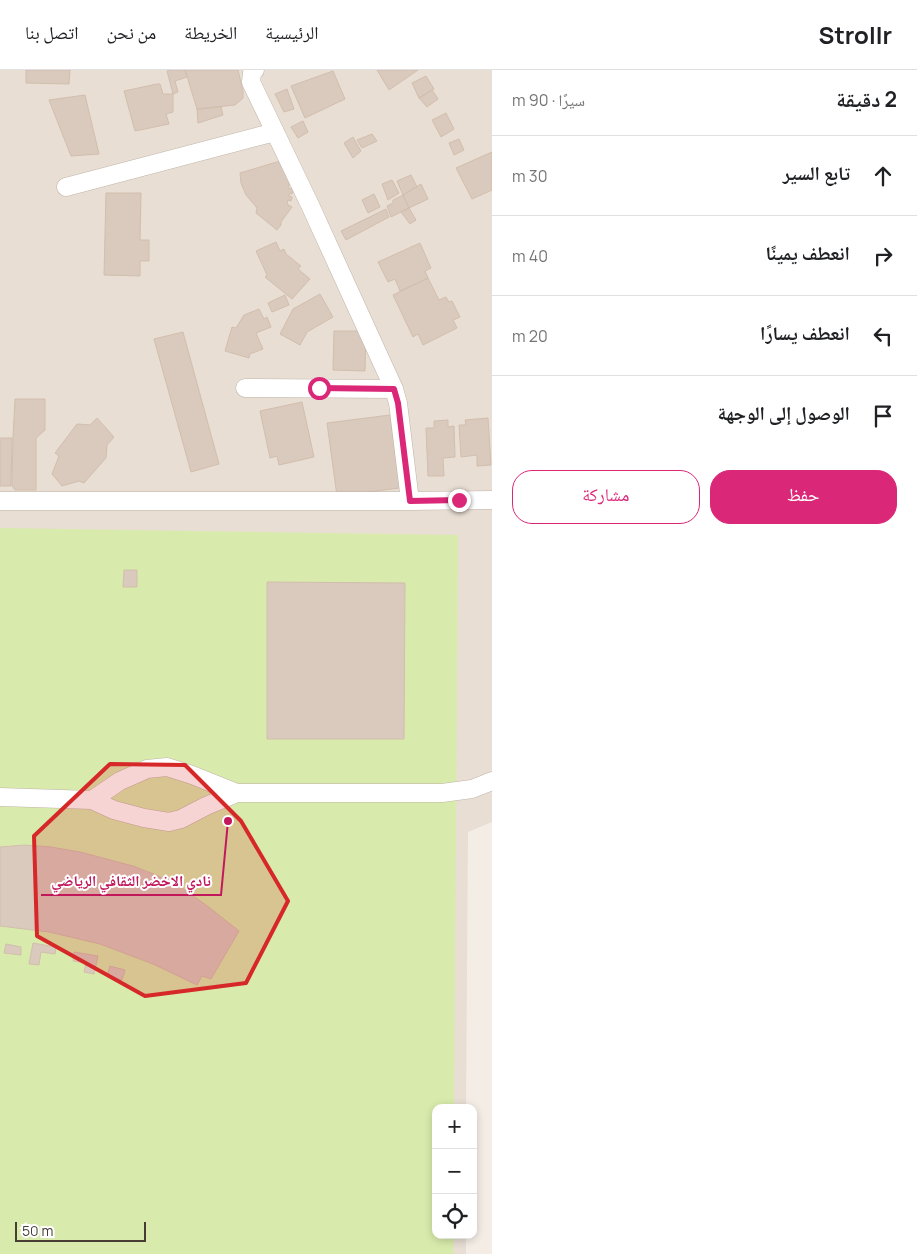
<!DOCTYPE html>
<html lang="ar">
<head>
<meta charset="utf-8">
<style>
  body { margin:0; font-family:Manrope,"Noto Naskh Arabic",sans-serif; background:#f6f6f6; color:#202124; direction:rtl }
  .controls { position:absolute; right:15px; bottom:15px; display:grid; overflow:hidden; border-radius:10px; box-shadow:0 2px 8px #0003 }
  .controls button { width:45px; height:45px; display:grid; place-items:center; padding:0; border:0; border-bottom:1px solid #e0e0e0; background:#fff; color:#202124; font:25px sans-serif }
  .scale { position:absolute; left:15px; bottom:12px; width:131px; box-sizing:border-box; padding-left:5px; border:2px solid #473d35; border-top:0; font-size:14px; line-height:18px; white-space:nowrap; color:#473d35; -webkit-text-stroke:4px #fff; paint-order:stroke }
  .stop { position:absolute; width:15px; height:15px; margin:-11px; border:4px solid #db2777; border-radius:50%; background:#fff }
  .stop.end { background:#db2777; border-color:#fff; box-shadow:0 1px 5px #0008 }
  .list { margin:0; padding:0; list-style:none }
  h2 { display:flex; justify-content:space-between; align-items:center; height:65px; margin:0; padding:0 20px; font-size:21px }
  h2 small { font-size:16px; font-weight:400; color:#757577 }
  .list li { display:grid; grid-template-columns:32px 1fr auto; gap:15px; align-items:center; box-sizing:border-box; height:80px; padding:0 20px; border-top:1px solid #e0e0e0 }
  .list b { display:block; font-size:19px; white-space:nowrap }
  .list em { font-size:16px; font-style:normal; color:#757577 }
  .actions { display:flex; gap:10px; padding:15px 20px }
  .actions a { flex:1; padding:11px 0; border:1px solid #db2777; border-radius:20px; text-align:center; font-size:18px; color:#db2777 }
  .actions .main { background:#db2777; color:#fff }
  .icon { flex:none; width:28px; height:28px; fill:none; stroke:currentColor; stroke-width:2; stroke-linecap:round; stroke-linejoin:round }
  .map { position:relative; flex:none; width:492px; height:1184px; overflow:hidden; direction:ltr }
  header { display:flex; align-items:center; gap:30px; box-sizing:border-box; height:70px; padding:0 25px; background:#fff; border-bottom:1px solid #e0e0e0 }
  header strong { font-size:24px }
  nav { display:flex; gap:28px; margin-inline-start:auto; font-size:18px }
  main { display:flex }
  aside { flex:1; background:#fff }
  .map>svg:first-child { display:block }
  .residential { fill:#e8ded3 }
  .green { fill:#d9ebac }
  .building { fill:#d9cabd; stroke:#d2bead }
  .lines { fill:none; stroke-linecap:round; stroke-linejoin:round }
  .minor-casing { stroke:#c0b4a8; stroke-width:19 }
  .minor { stroke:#fff; stroke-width:18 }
  .route { stroke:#db2777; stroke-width:6 }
  .marked { fill:#d62828; fill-opacity:0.2; stroke:#d62828; stroke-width:4; stroke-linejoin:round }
  .leader { fill:none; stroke:#c2185b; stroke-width:2 }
  .callout-dot { fill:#c2185b; stroke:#fff; stroke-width:2 }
  .callout-label { font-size:15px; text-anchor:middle; font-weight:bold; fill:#c2185b; stroke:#fff; stroke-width:4; stroke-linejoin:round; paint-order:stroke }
</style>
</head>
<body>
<header>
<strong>Strollr</strong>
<nav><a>الرئيسية</a><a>الخريطة</a><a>من نحن</a><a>اتصل بنا</a></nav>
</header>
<main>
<aside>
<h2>2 دقيقة<small>سيرًا · 90 m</small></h2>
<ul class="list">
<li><svg class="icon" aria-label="ahead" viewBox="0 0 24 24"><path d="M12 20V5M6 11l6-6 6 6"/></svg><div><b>تابع السير</b></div><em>30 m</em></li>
<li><svg class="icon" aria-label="right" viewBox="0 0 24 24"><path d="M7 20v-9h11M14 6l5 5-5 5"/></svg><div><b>انعطف يمينًا</b></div><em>40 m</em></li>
<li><svg class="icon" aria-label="left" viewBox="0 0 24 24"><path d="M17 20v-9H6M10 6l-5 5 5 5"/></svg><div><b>انعطف يسارًا</b></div><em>20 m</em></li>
<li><svg class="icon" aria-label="arrive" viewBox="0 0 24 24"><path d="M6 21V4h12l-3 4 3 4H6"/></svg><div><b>الوصول إلى الوجهة</b></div></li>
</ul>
<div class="actions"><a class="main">حفظ</a><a>مشاركة</a></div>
</aside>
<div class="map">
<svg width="492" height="1184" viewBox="0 0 492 1184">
  <rect width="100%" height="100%" fill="#f4ede6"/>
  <!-- residential -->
  <path class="residential" d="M0,0h492v752l-24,10 -2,276h-30v127h30v19h-466z"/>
  <!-- green -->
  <path class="green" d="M0,458l458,7 -4,573h-18v127h18l-1,19h-453z"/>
  <!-- building -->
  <path class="building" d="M26,0h44l-1,14 -43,-1z
    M172,0h13l2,7 -12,4 3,11 -5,2 -6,-23z
    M185,0h53l5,21v7l-8,7 -38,4z
    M377,0h41l-29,20z
    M333,1l12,28 -40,19 -14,-32z
    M426,6l8,13 -15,9 -7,-15z
    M157,14h3l3,10h10v18l-7,2 3,10 -34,7 -11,-40z
    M287,19l7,20 -10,3 -9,-18z
    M432,20l6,9 -11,8 -8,-9z
    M85,25l14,59 -28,2 -22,-56z
    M221,37l2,8 -25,8 -1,-14z
    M446,43l8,16 -13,8 -9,-17z
    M303,51l5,11 -10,6 -7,-11z
    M372,64l5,7 -15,7 -5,-8z
    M353,67l8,14 -8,7 -9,-15z
    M459,69l5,11 -10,5 -5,-12z
    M492,82v38l-20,9 -16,-31z
    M280,91l11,18 -3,9 5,1v4l-4,1v2l3,1 -1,4 -3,-1 -1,4 5,3 -11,15v3l-4,5 -21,-17 1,-5 -11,-13 -5,-12 -1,-10z
    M411,105l6,12 -14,8 -6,-14z
    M392,110l7,13 -11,7 -6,-16z
    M421,114l7,15 -19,9 -6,-13z
    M106,123h35l-1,47h9v21h-9v15l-36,-1z
    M374,124l6,13 -12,6 -6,-13z
    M403,125l6,13 -18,9 -4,-11 6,-3v-3z
    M409,138l7,12 -6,4 -9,-12z
    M386,139l3,8 -43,23 -5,-9z
    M276,172l4,9 4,-2 2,5 15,12 -3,3 12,10 -18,20 -27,-22 2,-2 -11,-24z
    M420,173l11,25 -6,3 3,7 -28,13 -5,-12 -7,3 -10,-20z
    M428,208l11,22 7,-3 3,5 3,-1 8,16 -7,3 4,8 -34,17 -5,-11 -5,3 -20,-42z
    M320,224l13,23 -26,15 -7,13 -20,-11 13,-25z
    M285,225l4,10 -17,7 -4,-9z
    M259,239l5,10 3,-2 4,10 -15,6 7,16 -13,5 -1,4 -24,-7 7,-24 4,1 8,-13z
    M334,261h32l-1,40 -32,-1z
    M183,262l36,132 -28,8 -37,-133z
    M15,329h30v31l-9,8v52h-21l-3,-4 1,-48z
    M302,332l12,55 -35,8 -2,-9 -7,2 -10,-47z
    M390,345l10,73 -63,8 -10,-73z
    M97,348l17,19 -7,8 -1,13 -22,25 -5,-2 -17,5 -10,-12 7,-18 -4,-3 22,-29 13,1z
    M488,348l3,47 -14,1v-11l-16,2 -2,-32h7l-1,-5z
    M448,350v7l6,-1 1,31 -12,1 1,18h-16l-2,-48h8v-7z
    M0,368h12l-1,48h-11z
    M124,500h13v17h-14z
    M267,512l138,1 -1,156h-137z
    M24,775l27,2 29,5 53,14 23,9 27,14 23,16 33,26 -28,48 -9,-3 -5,9 -44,-21 -53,-20 -51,-12 -49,-6v-79z
    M33,873l23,4 -1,7 -14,-2 -2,13 -10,-1z
    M6,874l15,3v8l-17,-2z
    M74,882l24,4 -4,18 -10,-2 2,-9 -13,-2z
    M110,896l15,4 -3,10 -15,-4z"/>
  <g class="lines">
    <!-- minor casing -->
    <g class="minor-casing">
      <path id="minor" d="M255,0l-3,3 -1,9 59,123 84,184 4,14 12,98
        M66,117l209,-55
        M245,318l149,1
        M0,431h410l82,-1
        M0,727l92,3 22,10 30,8 25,4 12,-3 25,-13 31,-13
        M92,730l28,-19 27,-12 20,-2 25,8 45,18h205l30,-4 20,-8"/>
    </g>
    <!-- minor -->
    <use href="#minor" class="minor"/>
  </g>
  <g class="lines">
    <!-- route -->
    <path class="route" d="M319,318l75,1 4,14 12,98 49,-1"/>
  </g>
  <!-- marked area -->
  <path class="marked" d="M110,694l75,1 56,56 47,80 -42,82 -101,13 -108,-60 -3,-100z"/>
  <!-- callouts -->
  <path class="leader" d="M228 751L221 825H41"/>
  <circle class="callout-dot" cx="228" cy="751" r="5"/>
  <g class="callout-label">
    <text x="131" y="816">نادي الاخضر الثقافي الرياضي</text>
  </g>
</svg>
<div class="controls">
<button>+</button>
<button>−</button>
<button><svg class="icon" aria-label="locate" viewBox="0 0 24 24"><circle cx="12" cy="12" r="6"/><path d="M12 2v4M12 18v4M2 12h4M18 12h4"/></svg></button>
</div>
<div class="scale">50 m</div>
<div class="stop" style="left:319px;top:318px"></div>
<div class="stop end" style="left:459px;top:430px"></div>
</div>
</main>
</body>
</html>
